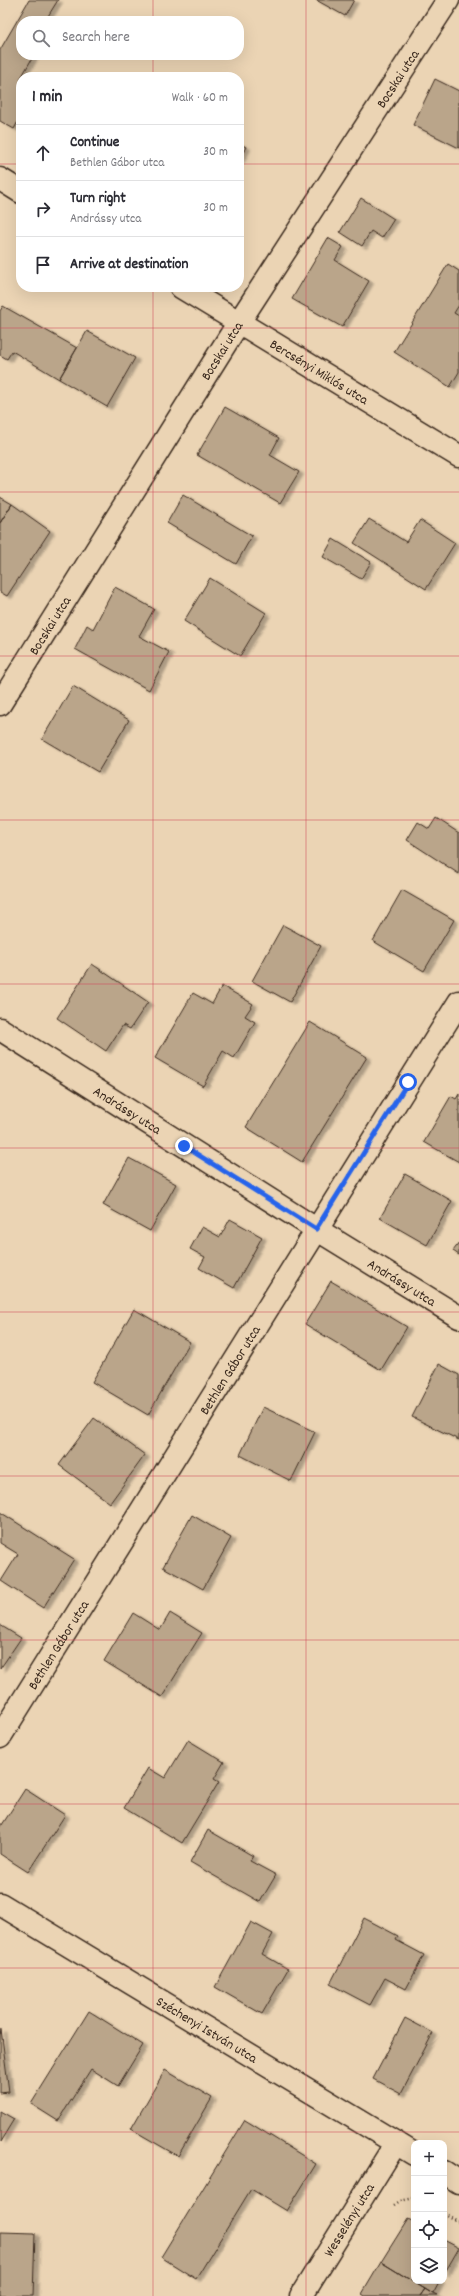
<!DOCTYPE html>
<html lang="en">
<head>
<meta charset="utf-8">
<style>
  body { margin:0; font-family:Dekko,sans-serif; background:#f2f2f3; color:#2b2b33 }
  .controls { position:absolute; right:12px; bottom:12px; display:grid; overflow:hidden; border-radius:8px; box-shadow:0 4px 16px #0002 }
  .controls button { width:36px; height:36px; display:grid; place-items:center; padding:0; border:0; border-bottom:1px solid #e1e1e2; background:#fff; color:#2b2b33; font:20px sans-serif }
  .stop { position:absolute; width:12px; height:12px; margin:-9px; border:3px solid #2563eb; border-radius:50%; background:#fff }
  .stop.end { background:#2563eb; border-color:#fff; box-shadow:0 1px 4px #0008 }
  .list { margin:0; padding:0; list-style:none }
  h2 { display:flex; justify-content:space-between; align-items:center; height:52px; margin:0; padding:0 16px; font-size:17px }
  h2 small { font-size:13px; font-weight:400; color:#7c7c81 }
  .list li { display:grid; grid-template-columns:26px 1fr auto; gap:12px; align-items:center; box-sizing:border-box; height:56px; padding:0 16px; border-top:1px solid #e1e1e2 }
  .list b { display:block; font-size:15px; white-space:nowrap }
  .list p { margin:0; font-size:13px; white-space:nowrap; color:#7c7c81 }
  .list em { font-size:13px; font-style:normal; color:#7c7c81 }
  .icon { flex:none; width:22px; height:22px; fill:none; stroke:currentColor; stroke-width:2; stroke-linecap:round; stroke-linejoin:round }
  .map { position:relative; flex:none; width:459px; height:2296px; overflow:hidden }
  .search { position:absolute; background:#fff; box-shadow:0 4px 16px #0002; left:16px; top:16px; width:228px; height:44px; display:flex; align-items:center; gap:10px; box-sizing:border-box; padding:0 14px; border-radius:16px; color:#7c7c81; font-size:15px }
  .panel { position:absolute; background:#fff; box-shadow:0 4px 16px #0002; left:16px; top:72px; width:228px; height:220px; border-radius:16px }
  .map>svg:first-child { display:block }
  .building { fill:#baa58a; stroke:#3b2a1e; filter:url(#shadow) }
  .lines { fill:none; stroke-linecap:round; stroke-linejoin:round }
  .street-casing { stroke:#3b2a1e; stroke-width:25 }
  .secondary-casing { stroke:#3b2a1e; stroke-width:25 }
  .path { stroke:#3b2a1e; stroke-width:2.5; stroke-dasharray:1 3; stroke-linecap:butt }
  .street { stroke:#ebd4b4; stroke-width:22 }
  .secondary { stroke:#ebd4b4; stroke-width:22 }
  .route { stroke:#2563eb; stroke-width:5 }
  .grid { fill:none; stroke:#d1495b; stroke-width:1; stroke-opacity:0.55 }
  .labels { text-anchor:middle; stroke-width:3; stroke-linejoin:round; paint-order:stroke }
  .street-label { font-size:14px; fill:#3b2a1e; stroke:#ebd4b4 }
</style>
</head>
<body>
<div class="map">
<svg width="459" height="2296" viewBox="0 0 459 2296">
  <defs>
    <filter id="shadow"><feDropShadow dx="4.5" dy="2.5" stdDeviation="1" flood-color="#0004"/></filter>
  </defs>
  <rect width="100%" height="100%" fill="#ebd4b4"/>
  <filter id="ink" filterUnits="userSpaceOnUse"><feTurbulence type="fractalNoise" baseFrequency=".025" numOctaves="2"/><feDisplacementMap in="SourceGraphic" scale="8" xChannelSelector="R" yChannelSelector="G"/><feConvolveMatrix kernelMatrix="1 2 1 2 8 2 1 2 1" color-interpolation-filters="sRGB"/></filter>
  <g filter="url(#ink)">
    <!-- building -->
    <path class="building" d="M29,0h29l-13,21h-24v34h13l-12,21 2,1h-3v39l-7,13 -14,-8v-71z
      M316,0h38l-9,16z
      M435,79l24,12v57l-46,-23z
      M239,143l7,4 -7,14z
      M361,198l33,21 -12,19 -11,-7 -9,15 -22,-14z
      M328,238l15,9 -8,13 34,21 -27,46 -50,-28z
      M448,264l11,7v34l-5,8 5,3v56l-9,15 -56,-35z
      M3,306l74,42 -18,31 -47,-28 -5,8 -7,-4v-44z
      M87,331l48,27 -28,49 -48,-28z
      M225,407l54,31 -9,17 29,17 -19,31 -83,-48z
      M183,495l69,41 -16,28 -69,-41z
      M0,497l12,7 -12,19z
      M12,504l38,27 -43,65 -7,-4v-69z
      M369,519l37,23 14,-22 35,23 -29,46 -72,-46z
      M333,539l38,23 -10,17 -38,-22z
      M210,578l56,35 -26,43 -56,-35z
      M115,587l39,22 -15,27 30,16 -20,38 -74,-41 12,-24 6,4z
      M73,686l56,34 -31,52 -56,-33z
      M436,818l23,15v41l-52,-34 11,-18 11,7z
      M402,890l52,30 -30,51 -51,-30z
      M283,925l38,21 -31,56 -38,-21z
      M92,964l56,38 -18,27 -7,-4 -17,26 -49,-33z
      M222,986l31,18 -8,12 10,6 -21,36 -11,-7 -20,35 -48,-28 38,-65 19,11z
      M310,1022l57,35 -65,105 -56,-35z
      M459,1094v68l-35,-20 27,-46 5,3z
      M129,1158l47,26 -26,47 -47,-26z
      M405,1174l47,27 -25,44 -47,-27z
      M230,1219l32,18 -28,51 -35,-20 6,-11 -15,-8 12,-22 18,10z
      M459,1243v12l-6,-4z
      M331,1281l76,46 -26,43 -76,-46z
      M134,1309l56,33 -42,73 -56,-33z
      M439,1364l20,11v65l-47,-23z
      M263,1407l52,25 -24,49 -51,-26z
      M94,1418l51,37 -35,48 -51,-38z
      M0,1512l74,47 -31,49 -42,-27 17,-27 -18,-11z
      M192,1515l39,23 -28,51 -40,-22z
      M133,1613l27,17 10,-17 32,20 -40,64 -58,-36z
      M0,1625l21,13 -21,31z
      M188,1740l36,22 -10,17 5,3 -37,61 -58,-35 24,-40 17,10z
      M25,1789l40,26 -37,57 -28,-18v-26z
      M208,1830l45,26 -3,5 26,14 -16,27 -70,-40z
      M364,1918l34,18 -2,4 28,15 -18,34 -21,-11 -15,27 -40,-21z
      M251,1922l22,12 -11,20 26,15 -26,45 -47,-27z
      M89,2011l54,34 -25,41 -27,-17 -33,52 -27,-17z
      M405,2018l28,15 -32,61 -28,-15z
      M1,2029l8,63 -9,1v-63z
      M165,2070l47,28 -34,58 -47,-27z
      M0,2111l14,8 -14,23z
      M245,2120l71,44 -29,47 -36,-22 -55,90 -35,-22z
      M408,2219l6,3v59h26l-7,13 -52,-32z
      M0,2232l35,1 -2,63h-33z
      M444,2240l15,8 -15,26z
      M381,2262l44,27 -5,7h-55l-3,-2z
      M425,2289l8,5 4,2h-17z"/>
    <g class="lines">
      <!-- street casing -->
      <g class="street-casing">
        <g id="street">
          <path d="M0,179l21,13"/>
          <path id="s1" d="M181,287l278,169"/>
          <path id="s2" d="M0,704l239,-382 209,-322"/>
          <path id="s3" d="M0,1029l316,200 143,88"/>
          <path id="s4" d="M0,1737l459,-735"/>
          <path id="s5" d="M0,1904l396,239"/>
        </g>
      </g>
      <!-- secondary casing -->
      <g class="secondary-casing">
        <g id="secondary">
          <path d="M444,2172l15,10"/>
          <path id="s6" d="M301,2296l95,-153 18,11"/>
        </g>
      </g>
      <!-- path -->
      <path class="path" d="M394,2205l6,-4 14,-3
        M444,2213l15,9"/>
      <!-- street -->
      <use href="#street" class="street"/>
      <!-- secondary -->
      <use href="#secondary" class="secondary"/>
    </g>
  </g>
  <g class="lines" filter="url(#ink)">
    <!-- route -->
    <path class="route" d="M184,1146l132,83 92,-147"/>
  </g>
  <!-- grid -->
  <path class="grid" d="M153,0v21M306,0v2296M153,55v22M0,164h21M239,164h220M153,287v2009M0,328h459M0,492h459M0,656h459M0,820h459M0,984h459M0,1148h459M0,1312h459M0,1476h459M0,1640h459M0,1804h459M0,1968h459M0,2132h459"/>
  <g class="labels">
    <!-- street labels -->
    <g class="street-label">
      <text dy="5" stroke="none"><textPath href="#s2" startOffset="741">Bocskai utca</textPath></text>
      <text dy="5" stroke="none"><textPath href="#s2" startOffset="417">Bocskai utca</textPath></text>
      <text dy="5" stroke="none"><textPath href="#s1" startOffset="162">Bercsényi Miklós utca</textPath></text>
      <text dy="5" stroke="none"><textPath href="#s2" startOffset="93">Bocskai utca</textPath></text>
      <text dy="5" stroke="none"><textPath href="#s3" startOffset="151">Andrássy utca</textPath></text>
      <text dy="5" stroke="none"><textPath href="#s3" startOffset="475">Andrássy utca</textPath></text>
      <text dy="5" stroke="none"><textPath href="#s4" startOffset="433">Bethlen Gábor utca</textPath></text>
      <text dy="5" stroke="none"><textPath href="#s4" startOffset="109">Bethlen Gábor utca</textPath></text>
      <text dy="5" stroke="none"><textPath href="#s5" startOffset="242">Széchenyi István utca</textPath></text>
      <text dy="5" stroke="none"><textPath href="#s6" startOffset="90">Wesselényi utca</textPath></text>
    </g>
  </g>
</svg>
<div class="controls">
<button>+</button>
<button>−</button>
<button><svg class="icon" aria-label="locate" viewBox="0 0 24 24"><circle cx="12" cy="12" r="6"/><path d="M12 2v4M12 18v4M2 12h4M18 12h4"/></svg></button>
<button><svg class="icon" aria-label="layers" viewBox="0 0 24 24"><path d="M12 4l9 5-9 5-9-5zM3 14l9 5 9-5"/></svg></button>
</div>
<div class="stop" style="left:408px;top:1082px"></div>
<div class="stop end" style="left:184px;top:1146px"></div>
<div class="search"><svg class="icon" aria-label="search" viewBox="0 0 24 24"><circle cx="10" cy="10" r="6"/><path d="M15 15l6 6"/></svg>Search here</div>
<section class="panel">
<h2>1 min<small>Walk · 60 m</small></h2>
<ul class="list">
<li><svg class="icon" aria-label="ahead" viewBox="0 0 24 24"><path d="M12 20V5M6 11l6-6 6 6"/></svg><div><b>Continue</b><p>Bethlen Gábor utca</p></div><em>30 m</em></li>
<li><svg class="icon" aria-label="right" viewBox="0 0 24 24"><path d="M7 20v-9h11M14 6l5 5-5 5"/></svg><div><b>Turn right</b><p>Andrássy utca</p></div><em>30 m</em></li>
<li><svg class="icon" aria-label="arrive" viewBox="0 0 24 24"><path d="M6 21V4h12l-3 4 3 4H6"/></svg><div><b>Arrive at destination</b></div></li>
</ul>
</section>
</div>
</body>
</html>
